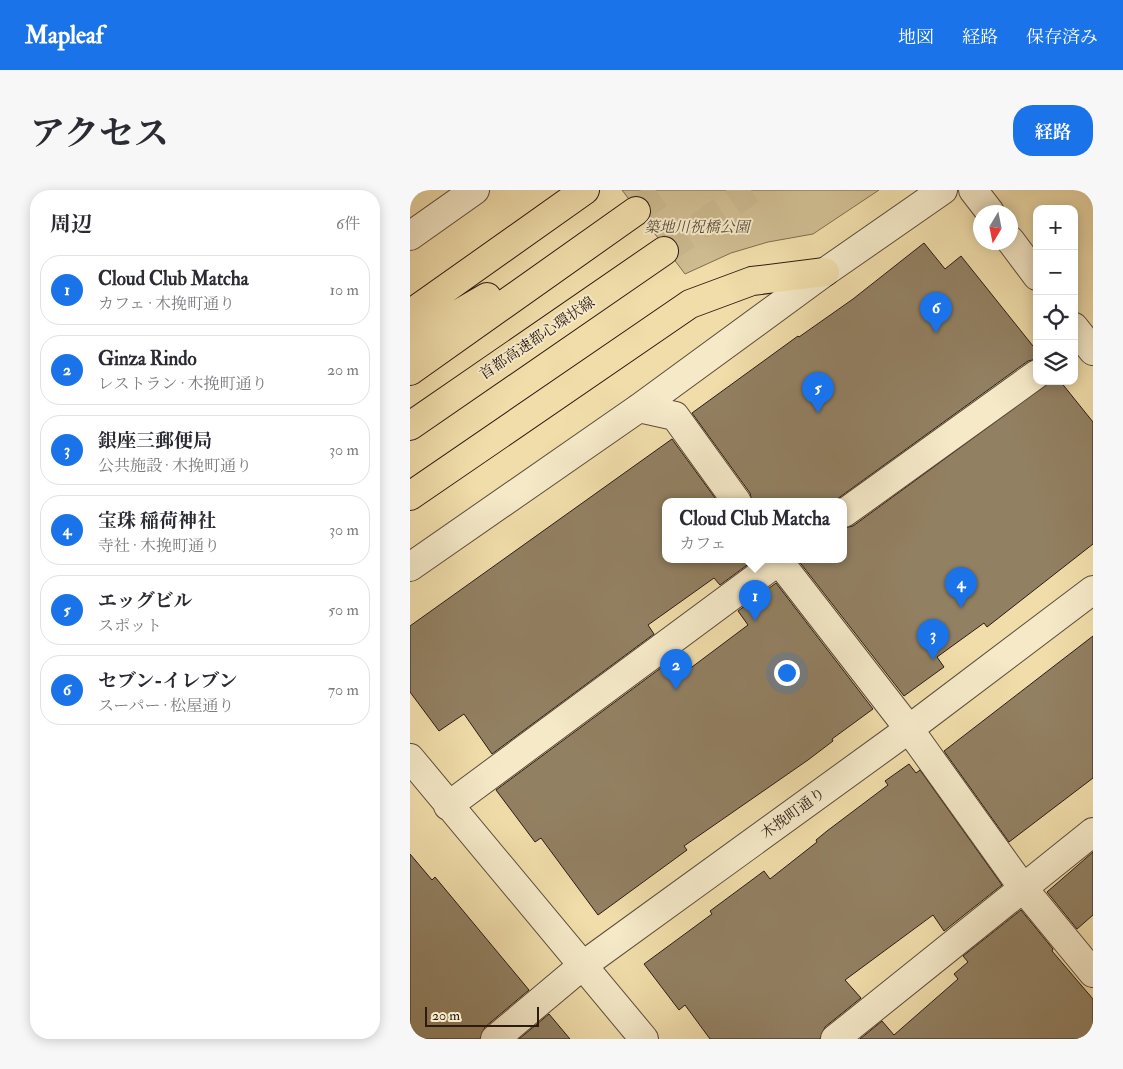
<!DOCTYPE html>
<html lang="ja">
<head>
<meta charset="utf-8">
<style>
  body { margin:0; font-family:"IM FELL Double Pica","Noto Serif JP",serif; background:#f7f7f7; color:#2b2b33 }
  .controls { position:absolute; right:15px; top:15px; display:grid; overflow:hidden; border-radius:10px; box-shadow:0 2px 12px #0003 }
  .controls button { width:45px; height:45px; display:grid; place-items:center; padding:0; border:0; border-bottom:1px solid #e1e1e2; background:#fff; color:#2b2b33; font:25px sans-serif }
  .compass { position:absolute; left:563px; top:15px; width:45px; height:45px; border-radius:50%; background:#fff; box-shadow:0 2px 12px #0003; rotate:190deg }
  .scale { position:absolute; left:15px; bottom:12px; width:114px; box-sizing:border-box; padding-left:5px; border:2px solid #2c1b15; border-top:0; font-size:14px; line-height:18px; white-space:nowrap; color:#2c1b15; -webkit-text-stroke:4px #f5e9c8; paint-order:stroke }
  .you { position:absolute; left:376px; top:482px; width:18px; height:18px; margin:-12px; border:4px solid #fff; border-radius:50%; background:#1a73e8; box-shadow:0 0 0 8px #1a73e833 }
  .badge { display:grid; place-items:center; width:32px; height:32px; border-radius:50%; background:#1a73e8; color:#fff; font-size:16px; font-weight:700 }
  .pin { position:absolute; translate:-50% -41px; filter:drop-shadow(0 1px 2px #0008) }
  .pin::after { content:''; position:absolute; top:26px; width:18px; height:15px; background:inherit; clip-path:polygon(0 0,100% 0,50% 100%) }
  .popup { position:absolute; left:252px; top:308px; width:185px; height:65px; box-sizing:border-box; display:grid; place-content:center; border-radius:10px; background:#fff; filter:drop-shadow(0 1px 4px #0005); font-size:16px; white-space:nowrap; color:#7c7c81 }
  .popup b { font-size:19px; color:#2b2b33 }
  .popup::after { content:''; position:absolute; left:50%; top:100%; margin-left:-10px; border:10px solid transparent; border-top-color:#fff }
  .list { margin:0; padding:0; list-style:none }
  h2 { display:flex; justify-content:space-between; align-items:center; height:65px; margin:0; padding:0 20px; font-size:21px }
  h2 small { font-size:16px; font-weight:400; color:#7c7c81 }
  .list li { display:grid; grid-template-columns:32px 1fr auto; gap:15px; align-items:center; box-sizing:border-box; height:70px; margin:0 10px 10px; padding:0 10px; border:1px solid #e1e1e2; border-radius:20px }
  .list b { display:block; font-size:19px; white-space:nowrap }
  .list p { margin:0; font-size:16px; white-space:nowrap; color:#7c7c81 }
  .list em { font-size:16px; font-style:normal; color:#7c7c81 }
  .icon { flex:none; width:28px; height:28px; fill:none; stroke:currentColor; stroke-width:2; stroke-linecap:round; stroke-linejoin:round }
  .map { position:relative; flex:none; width:683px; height:849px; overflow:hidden; border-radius:20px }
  header { display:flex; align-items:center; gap:30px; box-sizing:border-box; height:70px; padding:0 25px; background:#1a73e8; color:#fff }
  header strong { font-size:24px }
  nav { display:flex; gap:28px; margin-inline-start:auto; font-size:18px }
  .intro { display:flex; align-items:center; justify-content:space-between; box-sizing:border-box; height:120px; padding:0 30px }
  h1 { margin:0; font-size:35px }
  .button { padding:12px 22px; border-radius:20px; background:#1a73e8; color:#fff; font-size:18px; font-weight:700 }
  main { display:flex; gap:30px; padding:0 30px }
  aside { flex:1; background:#fff; border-radius:20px; box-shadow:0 2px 12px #0003 }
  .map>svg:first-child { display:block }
  .green { fill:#cfbc91; stroke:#7e6c53 }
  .building { fill:#928062; stroke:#2c1b15 }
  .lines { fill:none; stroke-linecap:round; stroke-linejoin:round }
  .highway-tunnel { stroke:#c9b68c; stroke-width:28; stroke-dasharray:28 14; stroke-linecap:butt }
  .minor-casing { stroke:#5d4c3a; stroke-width:30 }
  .highway-casing { stroke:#2c1b15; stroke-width:30 }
  .minor { stroke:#f5e9c8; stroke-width:28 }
  .highway { stroke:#f0ddaa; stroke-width:28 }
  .labels { text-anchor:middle; stroke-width:4; stroke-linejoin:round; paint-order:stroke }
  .park-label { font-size:15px; font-style:italic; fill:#5d4b3a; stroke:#f5e9c8 }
  .street-label { font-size:15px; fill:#2c1b15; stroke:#f5e9c8 }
</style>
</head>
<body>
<header>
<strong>Mapleaf</strong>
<nav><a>地図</a><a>経路</a><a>保存済み</a></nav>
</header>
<div class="intro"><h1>アクセス</h1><a class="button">経路</a></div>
<main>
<aside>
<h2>周辺<small>6件</small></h2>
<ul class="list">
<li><span class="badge">1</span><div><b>Cloud Club Matcha</b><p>カフェ · 木挽町通り</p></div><em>10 m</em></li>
<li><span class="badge">2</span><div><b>Ginza Rindo</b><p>レストラン · 木挽町通り</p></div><em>20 m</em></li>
<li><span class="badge">3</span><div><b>銀座三郵便局</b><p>公共施設 · 木挽町通り</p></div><em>30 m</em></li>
<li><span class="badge">4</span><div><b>宝珠 稲荷神社</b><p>寺社 · 木挽町通り</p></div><em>30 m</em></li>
<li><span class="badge">5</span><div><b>エッグビル</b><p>スポット</p></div><em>50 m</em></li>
<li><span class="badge">6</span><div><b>セブン-イレブン</b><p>スーパー · 松屋通り</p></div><em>70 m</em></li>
</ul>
</aside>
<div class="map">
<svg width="683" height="849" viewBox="0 0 683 849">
  <rect width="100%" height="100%" fill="#f0ddaa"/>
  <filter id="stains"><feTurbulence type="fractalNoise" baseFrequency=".004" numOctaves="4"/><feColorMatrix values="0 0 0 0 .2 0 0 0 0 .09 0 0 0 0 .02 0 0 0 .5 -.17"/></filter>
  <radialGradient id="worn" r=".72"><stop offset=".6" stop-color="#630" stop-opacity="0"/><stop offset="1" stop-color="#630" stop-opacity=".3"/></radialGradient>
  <!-- green -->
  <path class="green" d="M212,0h257l-66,44 -45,8 -37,11 -46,21z"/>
  <!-- building -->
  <path class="building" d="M514,53l21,26 16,-13 76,95v8l-9,2 -195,141h-81l-2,-9 -58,-80 106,-77 1,1 54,-38z
    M641,191h9l33,41v122l-106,83 -3,-4 -47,34 7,10 -40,29 -106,-136h46v-32l9,-2z
    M262,249l46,63h-52v58h88l-34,25 -6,-7 -66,47 6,9 -162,120 -28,-40 -25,17 -29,-39v-66z
    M366,393l97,126 -41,30 1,2 -25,19 -124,86 3,4 -89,65 -57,-77 -6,4 -39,-52 177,-131 11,14 64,-48 -10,-14z
    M683,446v142l-84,64 -65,-91z
    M499,574l7,9 4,-3 82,115 -58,46 -11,-16 -88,65 16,18 -36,29 -5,12h-110l-25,-34 -6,5 -35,-46 68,-50 -2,-3 54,-40 6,8 47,-37 -1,-2 11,-9 61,-46 -3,-4z
    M683,662v63l-16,14 -30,-37z
    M0,664l22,26 3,-3 94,113 -44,37 -5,12h-70z
    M611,720l32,39 -1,2 41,48v40h-233l22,-18 12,14 64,-56 -4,-5 14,-12 -5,-6z
    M139,824l21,25h-51z"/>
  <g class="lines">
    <!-- highway-tunnel -->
    <path class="highway-tunnel" d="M226,21l29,-21
      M254,61l87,-61"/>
    <!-- minor casing -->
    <g class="minor-casing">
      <path id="minor" d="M563,0l17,22
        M0,46l65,-46
        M600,50l27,36
        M664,137l19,24
        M229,218l36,8 62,86
        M434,323l193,-139
        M368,370l131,169 114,159 70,85
        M0,377l229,-159 186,-136 118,-82
        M0,568l234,281
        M38,616l332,-246
        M85,849l87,-73 327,-237 184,-139
        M425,849l258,-207"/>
    </g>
    <!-- highway casing -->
    <g class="highway-casing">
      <path id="highway" d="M0,124l175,-124
        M0,152l77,-45
        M0,181l226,-160
        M0,236l254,-175
        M0,306l280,-192 62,-23 73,-9"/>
    </g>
    <!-- minor -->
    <use href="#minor" class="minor"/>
    <!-- highway -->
    <use href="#highway" class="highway"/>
  </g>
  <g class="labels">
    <!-- park labels -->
    <g class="park-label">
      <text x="287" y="42">築地川祝橋公園</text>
    </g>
    <!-- street labels -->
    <g class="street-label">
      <text transform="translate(127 148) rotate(-34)" y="5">首都高速都心環状線</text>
      <text transform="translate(383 623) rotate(-36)" y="5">木挽町通り</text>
    </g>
  </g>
  <rect width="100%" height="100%" filter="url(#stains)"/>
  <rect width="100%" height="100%" fill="url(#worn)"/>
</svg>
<div class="controls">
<button>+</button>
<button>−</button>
<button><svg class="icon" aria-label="locate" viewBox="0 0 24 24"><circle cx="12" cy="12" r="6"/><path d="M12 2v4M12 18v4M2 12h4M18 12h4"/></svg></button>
<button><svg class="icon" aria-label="layers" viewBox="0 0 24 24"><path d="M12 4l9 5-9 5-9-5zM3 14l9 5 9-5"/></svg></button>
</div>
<svg class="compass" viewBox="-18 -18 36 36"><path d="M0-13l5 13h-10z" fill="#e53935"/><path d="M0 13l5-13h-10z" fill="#7c7c81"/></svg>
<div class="scale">20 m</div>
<div class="you"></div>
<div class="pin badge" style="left:345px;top:431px">1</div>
<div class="popup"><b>Cloud Club Matcha</b>カフェ</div>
<div class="pin badge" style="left:266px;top:500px">2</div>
<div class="pin badge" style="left:523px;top:470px">3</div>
<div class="pin badge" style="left:551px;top:418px">4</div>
<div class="pin badge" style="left:408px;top:223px">5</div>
<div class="pin badge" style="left:526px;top:143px">6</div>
</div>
</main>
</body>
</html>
